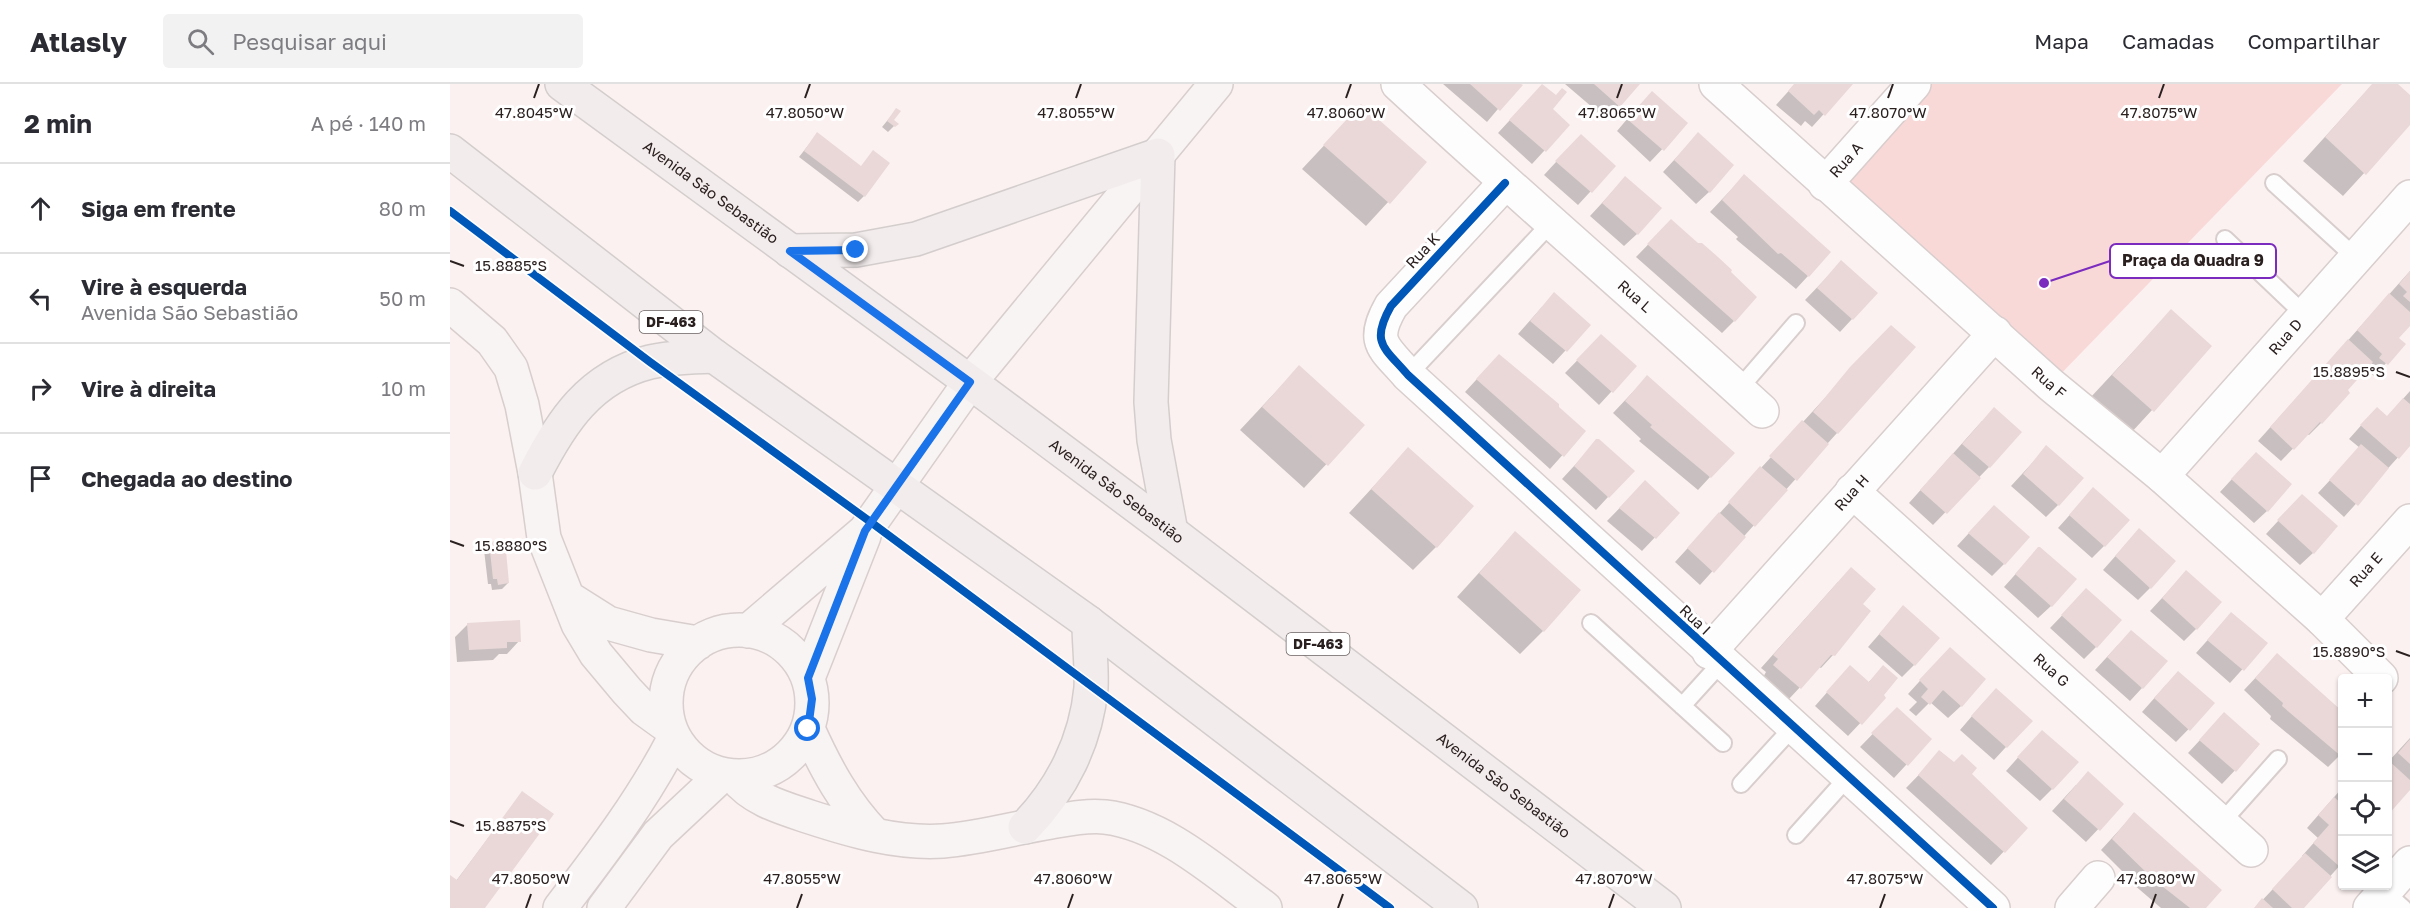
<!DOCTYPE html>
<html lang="pt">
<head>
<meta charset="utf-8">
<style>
  body { margin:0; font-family:"Golos Text",sans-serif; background:#f2f2f3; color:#2b2b33 }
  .controls { position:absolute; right:18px; bottom:18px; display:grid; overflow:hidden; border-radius:6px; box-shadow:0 2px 4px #0004 }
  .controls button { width:54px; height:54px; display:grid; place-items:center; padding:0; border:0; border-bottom:2px solid #e1e1e2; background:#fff; color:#2b2b33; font:30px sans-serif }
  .stop { position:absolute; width:18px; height:18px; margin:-14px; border:4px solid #1a73e8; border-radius:50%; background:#fff }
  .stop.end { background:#1a73e8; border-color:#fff; box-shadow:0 2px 6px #0008 }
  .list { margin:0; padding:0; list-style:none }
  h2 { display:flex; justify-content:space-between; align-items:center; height:78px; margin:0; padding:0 24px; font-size:26px }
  h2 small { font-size:20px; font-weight:400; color:#7c7c81 }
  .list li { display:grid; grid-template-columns:39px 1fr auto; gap:18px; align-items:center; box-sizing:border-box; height:90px; padding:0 24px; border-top:2px solid #e1e1e2 }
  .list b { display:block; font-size:22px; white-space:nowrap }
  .list p { margin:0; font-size:20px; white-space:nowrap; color:#7c7c81 }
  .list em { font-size:20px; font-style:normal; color:#7c7c81 }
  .icon { flex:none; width:33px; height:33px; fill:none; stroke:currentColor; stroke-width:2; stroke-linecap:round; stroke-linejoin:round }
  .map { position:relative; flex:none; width:1960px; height:824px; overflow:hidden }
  header { display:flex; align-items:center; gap:36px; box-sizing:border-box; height:84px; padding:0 30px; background:#fff; border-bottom:2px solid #e1e1e2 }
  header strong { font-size:28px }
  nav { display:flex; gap:33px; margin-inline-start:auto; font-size:21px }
  .search { width:420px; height:54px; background:#f2f2f3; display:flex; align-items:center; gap:15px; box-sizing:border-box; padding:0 21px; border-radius:6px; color:#7c7c81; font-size:22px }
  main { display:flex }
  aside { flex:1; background:#fff }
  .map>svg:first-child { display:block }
  .green { fill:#f9d9d8 }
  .shadow { fill:#0003 }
  .building { fill:#ead8d8 }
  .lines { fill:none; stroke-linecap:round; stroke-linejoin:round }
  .lane-casing { stroke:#d8cecd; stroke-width:20 }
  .street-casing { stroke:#d8cecd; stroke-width:36 }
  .secondary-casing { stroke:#d8cecd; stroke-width:36 }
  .primary-casing { stroke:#d3cecd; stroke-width:36 }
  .lane { stroke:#fefdfd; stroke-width:16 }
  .street { stroke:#fefdfd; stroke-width:33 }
  .secondary { stroke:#f8f4f4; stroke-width:33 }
  .primary { stroke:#f3ecec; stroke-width:33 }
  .cycleway-casing { stroke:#fff; stroke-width:11 }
  .cycleway { stroke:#0057b8; stroke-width:8 }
  .route { stroke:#1a73e8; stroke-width:8 }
  .ticks { fill:none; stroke:#2b2020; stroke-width:2 }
  .labels { text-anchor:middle; stroke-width:6; stroke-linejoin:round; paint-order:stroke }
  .shield { fill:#fff; stroke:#6b6363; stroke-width:1.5 }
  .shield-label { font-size:14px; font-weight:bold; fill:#2b2020 }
  .street-label { font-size:15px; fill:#2b2020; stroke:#fff }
  .ticks-label { font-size:15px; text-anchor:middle; fill:#2b2020; stroke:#fff; stroke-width:6; stroke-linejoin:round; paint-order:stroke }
  .leader { fill:none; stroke:#7b2cbf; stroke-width:2 }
  .callout-dot { fill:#7b2cbf; stroke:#fff; stroke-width:2 }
  .callout { fill:#fff; stroke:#7b2cbf; stroke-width:2 }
  .callout-label { font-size:16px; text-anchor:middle; font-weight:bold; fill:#2b2020 }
</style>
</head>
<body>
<header>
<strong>Atlasly</strong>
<div class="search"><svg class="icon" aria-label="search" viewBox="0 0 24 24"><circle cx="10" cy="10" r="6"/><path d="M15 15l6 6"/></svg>Pesquisar aqui</div>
<nav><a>Mapa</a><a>Camadas</a><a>Compartilhar</a></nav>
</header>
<main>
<aside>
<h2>2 min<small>A pé · 140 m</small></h2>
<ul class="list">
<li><svg class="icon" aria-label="ahead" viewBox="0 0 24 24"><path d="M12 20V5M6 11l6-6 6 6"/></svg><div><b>Siga em frente</b></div><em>80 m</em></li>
<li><svg class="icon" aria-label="left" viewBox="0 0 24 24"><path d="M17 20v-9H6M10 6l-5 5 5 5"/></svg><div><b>Vire à esquerda</b><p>Avenida São Sebastião</p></div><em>50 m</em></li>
<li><svg class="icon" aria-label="right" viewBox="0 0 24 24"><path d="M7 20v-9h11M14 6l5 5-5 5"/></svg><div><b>Vire à direita</b></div><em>10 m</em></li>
<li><svg class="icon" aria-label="arrive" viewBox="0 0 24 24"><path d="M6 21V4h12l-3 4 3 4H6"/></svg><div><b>Chegada ao destino</b></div></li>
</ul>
</aside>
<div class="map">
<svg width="1960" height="824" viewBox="0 0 1960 824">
  <rect width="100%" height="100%" fill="#fbf1f0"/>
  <!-- green -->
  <path class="green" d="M1468,0h424l-290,299 -224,-200z"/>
  <!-- shadow -->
  <path class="shadow" d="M993,0h76l-32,38z
    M1115,0h73l-32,35z
    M1345,0h56l-39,43 -7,-6 -4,5 -25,-21z
    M1923,0h23l14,13v26l-67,73 -40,-35z
    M1080,14l21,11 17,16 -36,39 -34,-31z
    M1189,21l47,19 -36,38 -33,-31z
    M911,22l64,56 -59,64 -64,-57z
    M446,26l-4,10 4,4 -8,8 -6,-5z
    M367,50l44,33 3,29 -6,6 -59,-45z
    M1248,50l11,58 -13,12 -33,-32z
    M1118,65l46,17 -36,39 -34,-30z
    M1294,92l64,100 -12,13 -58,-48 -2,-2 2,-2 -28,-25z
    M1175,94l12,56 -13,12 -34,-30z
    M1221,137l63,100 -12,12 -86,-76z
    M1960,187v55l-1,-1 -12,13 7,6 -30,32 -7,-5 6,-6 -2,-2 -25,27 -25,33 -12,12 -2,-1 -26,27 -23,-20z
    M1379,191l23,44 -12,13 -35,-32z
    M1092,223l47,18 -36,39 -35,-30z
    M1721,227l39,36 -80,87 -40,-36z
    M1151,252l34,30 -36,39 -34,-32z
    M1428,256l-41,93 -137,152 -25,-23z
    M849,283l64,58 -59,63 -64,-58z
    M1037,284l71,40 26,23 -34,38 -85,-77z
    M1197,293l63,100 -12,13 -59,-49 2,-2 -28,-26z
    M1960,307v53l-66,73 -26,-24 42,-45 -11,-9 16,-18 22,-4z
    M1532,337l7,46 -56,58 -24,-22z
    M1597,363l11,58 -12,12 -35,-31z
    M958,365l28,98 -23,23 -64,-57z
    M1136,369l22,44 -12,13 -34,-31z
    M1793,383l24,44 -13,12 -34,-31z
    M1195,398l33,31 -36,38 -35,-30z
    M1643,405l11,57 -12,12 -34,-30z
    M1840,424l23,45 -13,12 -34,-31z
    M1531,436l23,44 -12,12 -35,-30z
    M1065,449l28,98 -23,23 -63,-57z
    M1677,459l23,45 -12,12 -35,-30z
    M40,460l18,39 -6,6 -10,1 -1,-6h-3l-4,-34z
    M1588,465l13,57 -13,12 -34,-31z
    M1736,488l10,57 -12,12 -34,-30z
    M1388,498l23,23 -28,50 -12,13 -2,-1 -31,33 -26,-21 4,-7 -5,-4z
    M1624,519l22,44 -12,12 -34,-31z
    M1453,523l11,58 -12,12 -34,-30z
    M1781,530l35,29 -36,40 -34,-30z
    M18,540l51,17 -12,13h-8l-6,6 -36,2 -2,-25z
    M1668,561l24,43 -12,13 -35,-31z
    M1827,571l65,58v40l-14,14 -58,-48 1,-3 -27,-26z
    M1488,577l23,45 -13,12 -18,-16 -14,14 -7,-6 8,-8 -9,-8z
    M1433,583l-1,28 2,3 -36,38 -33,-30 23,-26 30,3z
    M1716,601l47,19 -37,38 -34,-30z
    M1534,618l22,45 -12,13 -34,-30z
    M1447,625l33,30 -36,39 -34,-31z
    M1762,643l46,19 -36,38 -34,-31z
    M1960,654v50l-22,24v-50z
    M1580,660l22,45 -12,12 -34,-30z
    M1491,668l85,76 -35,37 -85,-77z
    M1626,701l46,19 -36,38 -34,-31z
    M1892,704v75l-40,45h-47l48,-51 -1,-1 16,-18 -11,-10z
    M72,709l-39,115h-33v-31l6,4z
    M1684,730l70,94h-43l-35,-30 1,-2 -26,-26z"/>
  <!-- building -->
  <path class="building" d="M1020,0h51l2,1 -23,26z
    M1092,0l14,11 6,-7 5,4 -14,17 17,16 -24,27 -37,-32z
    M1144,0h46l-20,23z
    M1344,0h59l-28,32 -6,-6 -5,5 -26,-24z
    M1922,0h26l12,11v30l-44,50 -41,-38z
    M1202,7l36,32 -24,28 -37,-32z
    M911,20l66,58 -37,42 -67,-59z
    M446,24l5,3 -7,9 5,4 -4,3 -8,-6z
    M367,48l44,34 12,-16 17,13 -25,34 -61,-46z
    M1248,48l36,33 -24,28 -36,-33z
    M1131,50l35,32 -24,27 -37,-32z
    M1294,90l87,78 -22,25 -28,-24 -3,1 -56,-54z
    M1175,92l37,32 -24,27 -36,-32z
    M1221,135l27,24h4l16,14 14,13 -1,2 26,25 -22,25 -88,-78z
    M1391,176l37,33 -25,27 -36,-32z
    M1960,187v31l-7,-6 4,-4 -8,-8z
    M1104,208l37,33 -24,27 -37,-31z
    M1939,209l21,19v14l-11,12 7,6 -18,21 -9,-7 3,-4 -25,-24z
    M1721,225l41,37 -58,66 -42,-37z
    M1441,241l25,22 -78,87 -25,-22 37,-45z
    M1151,250l36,32 -24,27 -37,-33z
    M1898,255l25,23 -25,28 2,3 -28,31 -2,-2 -26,28 -24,-23z
    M1049,270l60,50v3l27,24 -22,26 -88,-78z
    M849,281l66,60 -37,41 -66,-59z
    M1197,291l88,78 -24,25 -61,-51 2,-2 -27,-24z
    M1953,314l7,6v42l-11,13 -39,-34 17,-18 10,9z
    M1544,323l28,25 -32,36 -28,-24z
    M1352,336l27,24 -32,37 -28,-25z
    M1146,355h3l36,32 -26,27 -35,-32z
    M1911,360l28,24 -31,38 -29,-26z
    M1596,361l38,33 -25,28 -36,-32z
    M958,363l66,59 -37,42 -66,-59z
    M1806,368l36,32 -24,28 -37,-33z
    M1503,369l28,25 -34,36 -27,-24z
    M1310,382l28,24 -33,37 -27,-25z
    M1195,396l35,33 -24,26 -37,-31z
    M1643,403l37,33 -25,27 -36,-32z
    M1852,410l36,32 -24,28 -37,-34z
    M1544,421l36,32 -25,28 -37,-32z
    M1269,428l27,25 -32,36 -27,-25z
    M1689,444l37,33 -25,28 -36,-33z
    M1065,447l66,59 -37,42 -65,-59z
    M55,456l4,43 -11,2 -1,-6h-4l-4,-37z
    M1588,463h2l37,32 -25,28 -37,-33z
    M1401,483l25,22 -13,15 8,7 -36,45 -4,-1 -30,34 -28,-24 5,-6 -5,-4z
    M1736,486l36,32 -25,28 -35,-32z
    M1636,504l36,32 -25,28 -36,-33z
    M1453,521l37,33 -25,28 -36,-32z
    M1781,528l37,31 -24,28 -37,-31z
    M70,536l1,22h-14v6l-38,2 -2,-27z
    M1681,546l37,31 -25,28 -36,-32z
    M1500,563l36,32 -24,28 -19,-17 -13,15 -9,-8 7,-8 -9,-9z
    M1827,569l65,58v46l-60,-51 1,-3 -28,-25z
    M1400,581l19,17 14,-17 15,13 -14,17 2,3 -24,27 -36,-33z
    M1728,587l37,32 -25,28 -36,-33z
    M1546,604l37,33 -26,27 -36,-32z
    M1447,623l35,32 -24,27 -37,-33z
    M1774,628l36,32 -24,28 -37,-32z
    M1592,646l37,32 -26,28 -36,-33z
    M1960,655v25l-12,-11z
    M1489,666l15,12 8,-8 15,14 -5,6 56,54 -23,25 -87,-78z
    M1938,676l22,20v10l-22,25z
    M1638,687l36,33 -24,27 -36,-32z
    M72,707l32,23 -69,94h-35v-33l7,5z
    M1884,713l8,7v61l-2,2 -27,-24 16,-18 -11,-10z
    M1684,728l88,78 -16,18h-16l-37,-29 -41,-40z
    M1855,769l27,24 -28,31h-12l-20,-19z
    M1812,814l11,10h-19z"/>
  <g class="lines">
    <!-- lane casing -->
    <g class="lane-casing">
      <path id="lane" d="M1824,99l82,75
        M1775,155l80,76
        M958,291l144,-153
        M1288,306l58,-67
        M1141,539l132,120
        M1232,622l39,-43
        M1291,700l52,-57
        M1771,739l57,-64
        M1346,751l52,-58
        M1935,808l18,16"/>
    </g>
    <!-- street casing -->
    <g class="street-casing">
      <g id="street">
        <path id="s1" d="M948,0c120,111 244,217 364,327"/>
        <path id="s2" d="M1266,0l335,301 111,91 160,143 59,59"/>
        <path d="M1055,99l-114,123c-21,37 -7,41 17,69l585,533"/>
        <path id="s3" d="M1375,100l89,-100"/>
        <path id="s4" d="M1712,392l248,-279"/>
        <path id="s5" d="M1402,407l399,359"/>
        <path id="s6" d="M1872,535l88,-98"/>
        <path id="s7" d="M1259,568l286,-319"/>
        <path d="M1622,824l26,-30"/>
        <path d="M1920,824l40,-45"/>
      </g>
    </g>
    <!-- secondary casing -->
    <g class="secondary-casing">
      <path id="secondary" d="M0,221l42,36 19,27 11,37 13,68 9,65 34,86 18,30 31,37 17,18 25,18
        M120,515l38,24 43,12 47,8
        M216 619a73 73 0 1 1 146 0a73 73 0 1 1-146 0Z
        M298,547l117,-100 105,-149 246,-298
        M358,594l56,-142
        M358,645c18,40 37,75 67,106
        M285,693c18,23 48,31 75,40 43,14 88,27 133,24 36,-3 72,-13 108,-19 17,-3 36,-7 54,-5 59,7 113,57 160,91
        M110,824c42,-55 82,-107 114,-169
        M154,824l54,-73 64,-60"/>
    </g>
    <!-- primary casing -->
    <g class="primary-casing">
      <g id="primary">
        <path id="s8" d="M112,0l408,298 201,150 493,376"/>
        <path d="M0,67l264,205 375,267 372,285"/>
        <path d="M340,167l66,-1 60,-11 242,-84 -7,247 3,38 17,92"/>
        <path d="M85,389c26,-51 55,-96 115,-111 21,-5 43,-5 64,-6"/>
        <path d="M575,743c37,-38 61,-86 66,-139 1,-22 -2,-44 -2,-65"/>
      </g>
    </g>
    <!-- lane -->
    <use href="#lane" class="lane"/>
    <!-- street -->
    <use href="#street" class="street"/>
    <!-- secondary -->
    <use href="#secondary" class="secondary"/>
    <!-- primary -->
    <use href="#primary" class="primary"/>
    <!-- cycleway casing -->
    <g class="cycleway-casing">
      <path id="cycleway" d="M1055,99l-114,123c-21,37 -7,41 17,69l585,533
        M0,127l200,151 222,161 518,385"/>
    </g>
    <!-- cycleway -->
    <use href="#cycleway" class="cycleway"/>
  </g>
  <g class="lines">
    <!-- route -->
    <path class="route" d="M358,645l4,-30 -4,-21 57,-147 105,-149 -180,-131 66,-1"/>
  </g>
  <!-- ticks -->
  <path class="ticks" d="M84,14l5,-14M355,14l5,-14M626,14l5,-14M896,14l5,-14M1167,14l5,-14M1438,14l5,-14M1709,14l5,-14M0,177l14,5M1946,288l14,5M0,457l14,5M1946,567l14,5M0,737l14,5M76,824l5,-14M347,824l5,-14M618,824l5,-14M888,824l5,-14M1159,824l5,-14M1430,824l5,-14M1701,824l5,-14"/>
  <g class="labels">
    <!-- shield labels -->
    <g class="shield">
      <rect x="189.5" y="227" width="63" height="22" rx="4.5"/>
      <rect x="836.5" y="549" width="63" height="22" rx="4.5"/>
    </g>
    <g class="shield-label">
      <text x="221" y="243">DF-463</text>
      <text x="868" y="565">DF-463</text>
    </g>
    <!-- street labels -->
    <g class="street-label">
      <text dy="5" stroke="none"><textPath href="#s3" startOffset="32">Rua A</textPath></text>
      <text dy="5" stroke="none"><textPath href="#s8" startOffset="184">Avenida São Sebastião</textPath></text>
      <text transform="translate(973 167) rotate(-47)" y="5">Rua K</text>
      <text dy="5" stroke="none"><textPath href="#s1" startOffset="318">Rua L</textPath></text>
      <text dy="5" stroke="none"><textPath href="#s4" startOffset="186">Rua D</textPath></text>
      <text dy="5" stroke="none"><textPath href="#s2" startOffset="447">Rua F</textPath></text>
      <text dy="5" stroke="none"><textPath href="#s8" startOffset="688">Avenida São Sebastião</textPath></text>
      <text dy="5" stroke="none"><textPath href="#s7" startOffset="214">Rua H</textPath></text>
      <text dy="5" stroke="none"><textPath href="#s6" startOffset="66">Rua E</textPath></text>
      <text transform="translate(1245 536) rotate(43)" y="5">Rua I</text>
      <text dy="5" stroke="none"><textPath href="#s5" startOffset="268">Rua G</textPath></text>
      <text dy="5" stroke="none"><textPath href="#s8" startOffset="1174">Avenida São Sebastião</textPath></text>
    </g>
  </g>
  <g class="ticks-label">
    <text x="84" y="34">47.8045°W</text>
    <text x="1709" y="34">47.8075°W</text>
    <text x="355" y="34">47.8050°W</text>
    <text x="626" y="34">47.8055°W</text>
    <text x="896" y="34">47.8060°W</text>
    <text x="1167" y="34">47.8065°W</text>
    <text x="1438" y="34">47.8070°W</text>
    <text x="61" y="187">15.8885°S</text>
    <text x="1899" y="293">15.8895°S</text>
    <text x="61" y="467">15.8880°S</text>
    <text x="1899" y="573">15.8890°S</text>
    <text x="61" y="747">15.8875°S</text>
    <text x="81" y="800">47.8050°W</text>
    <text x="352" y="800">47.8055°W</text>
    <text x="623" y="800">47.8060°W</text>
    <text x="893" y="800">47.8065°W</text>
    <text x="1164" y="800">47.8070°W</text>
    <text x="1435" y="800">47.8075°W</text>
    <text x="1706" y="800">47.8080°W</text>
  </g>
  <!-- callouts -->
  <path class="leader" d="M1594 199L1660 177"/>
  <circle class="callout-dot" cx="1594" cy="199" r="6"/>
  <rect class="callout" x="1660" y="160" width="166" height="34" rx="6"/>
  <g class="callout-label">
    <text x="1743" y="182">Praça da Quadra 9</text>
  </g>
</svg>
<div class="controls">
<button>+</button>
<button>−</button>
<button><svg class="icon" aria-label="locate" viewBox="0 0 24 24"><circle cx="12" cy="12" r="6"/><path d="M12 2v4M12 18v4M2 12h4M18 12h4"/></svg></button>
<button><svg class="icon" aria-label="layers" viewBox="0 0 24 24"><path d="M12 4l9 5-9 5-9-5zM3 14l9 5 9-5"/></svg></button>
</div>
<div class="stop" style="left:358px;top:645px"></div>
<div class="stop end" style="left:406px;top:166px"></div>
</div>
</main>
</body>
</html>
